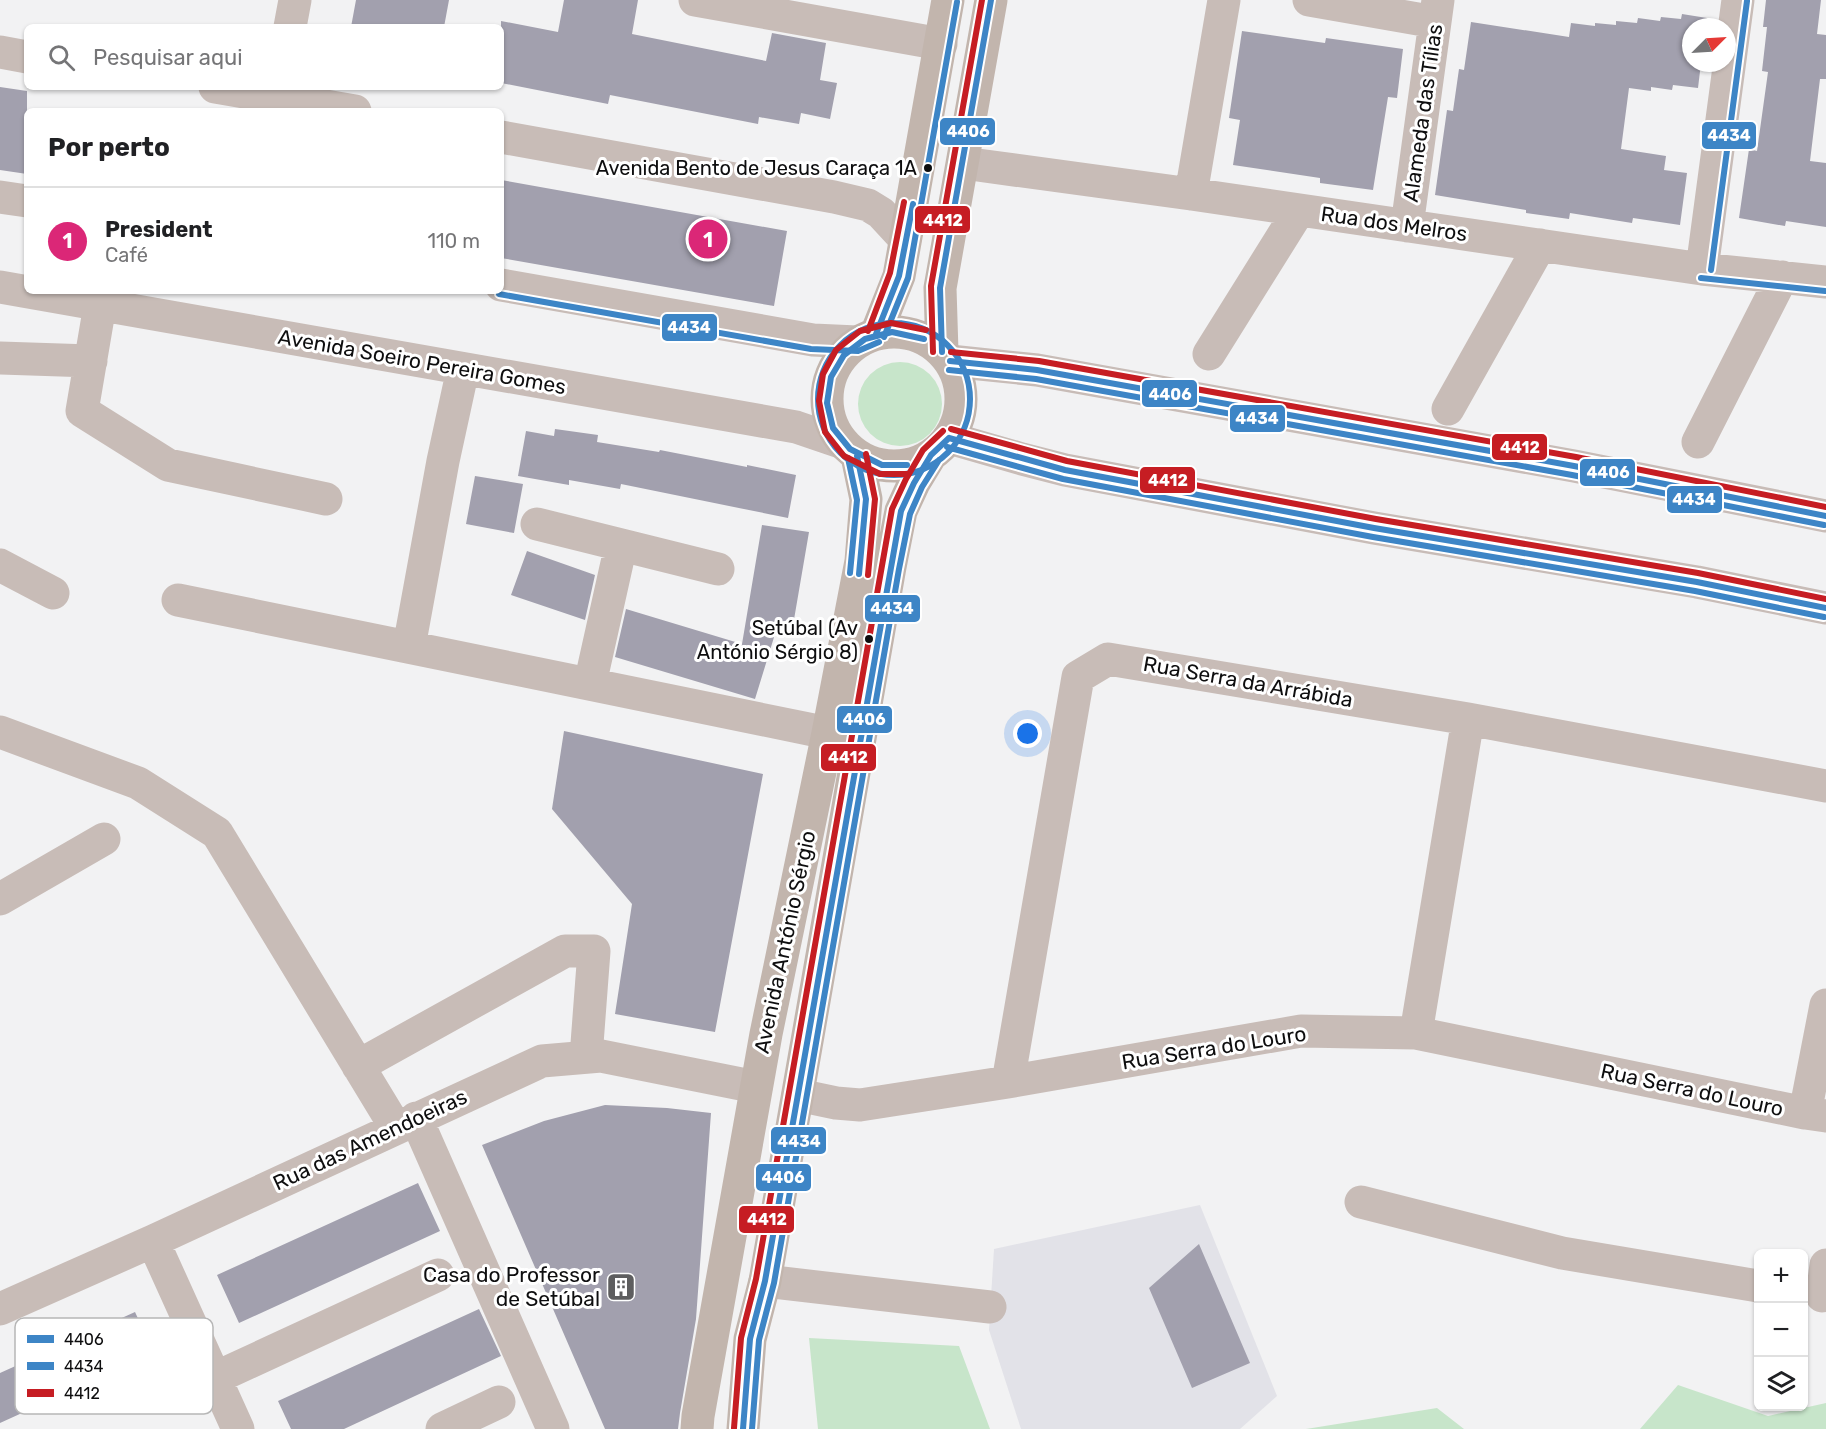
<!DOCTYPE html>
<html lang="pt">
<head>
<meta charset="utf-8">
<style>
  body { margin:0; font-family:Rubik,sans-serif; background:#f2f2f2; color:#202124 }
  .controls { position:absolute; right:18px; bottom:18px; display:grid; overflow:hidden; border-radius:9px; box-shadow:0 2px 4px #0004 }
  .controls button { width:54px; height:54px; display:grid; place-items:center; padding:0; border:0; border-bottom:2px solid #e0e0e0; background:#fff; color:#202124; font:30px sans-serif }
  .compass { position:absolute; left:1682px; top:18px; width:54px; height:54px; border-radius:50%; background:#fff; box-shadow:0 2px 4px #0004; rotate:66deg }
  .you { position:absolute; left:1028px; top:734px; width:21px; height:21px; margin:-15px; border:4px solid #fff; border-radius:50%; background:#1a73e8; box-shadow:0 0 0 9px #1a73e833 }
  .badge { display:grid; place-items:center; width:39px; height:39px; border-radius:50%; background:#db2777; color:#fff; font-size:20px; font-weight:700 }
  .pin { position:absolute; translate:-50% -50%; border:3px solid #fff; box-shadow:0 2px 6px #0006 }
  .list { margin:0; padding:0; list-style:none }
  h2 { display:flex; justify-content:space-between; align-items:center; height:78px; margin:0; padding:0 24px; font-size:26px }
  h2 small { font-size:20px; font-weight:400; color:#757577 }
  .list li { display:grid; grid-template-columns:39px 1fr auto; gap:18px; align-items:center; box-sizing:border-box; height:108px; padding:0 24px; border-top:2px solid #e0e0e0 }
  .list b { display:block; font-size:22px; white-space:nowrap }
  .list p { margin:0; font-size:20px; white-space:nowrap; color:#757577 }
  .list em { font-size:20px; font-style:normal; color:#757577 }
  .icon { flex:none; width:33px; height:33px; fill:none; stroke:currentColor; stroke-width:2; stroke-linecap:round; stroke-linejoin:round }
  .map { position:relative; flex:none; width:1826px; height:1429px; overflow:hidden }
  .search { position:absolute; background:#fff; box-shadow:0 2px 4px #0004; left:24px; top:24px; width:480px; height:66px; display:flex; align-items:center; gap:15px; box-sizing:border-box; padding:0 21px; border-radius:9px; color:#757577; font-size:22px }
  .panel { position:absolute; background:#fff; box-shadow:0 2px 4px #0004; left:24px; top:108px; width:480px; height:186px; border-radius:9px }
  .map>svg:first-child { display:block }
  .built { fill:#e2e2e8 }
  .green { fill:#c7e5ca }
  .building { fill:#a2a0ae }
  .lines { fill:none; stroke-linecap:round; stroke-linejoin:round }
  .minor { stroke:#c8bcb7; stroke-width:33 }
  .major { stroke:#c2b5ad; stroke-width:33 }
  .bus-1-casing { stroke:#fff; stroke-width:10 }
  .bus-2-casing { stroke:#fff; stroke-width:10 }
  .bus-3-casing { stroke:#fff; stroke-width:10 }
  .bus-1 { stroke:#3d85c6; stroke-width:6 }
  .bus-2 { stroke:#3d85c6; stroke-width:6 }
  .bus-3 { stroke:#c61d23; stroke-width:6 }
  .bus-dot { fill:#0e0e0f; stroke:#fff; stroke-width:2 }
  .labels { text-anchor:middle; stroke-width:6; stroke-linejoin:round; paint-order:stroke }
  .bus-label { font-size:20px; fill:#0e0e0f; stroke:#fff; text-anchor:end }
  .street-label { font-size:21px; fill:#0e0e0f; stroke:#fff }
  .poi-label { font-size:21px; fill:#0e0e0f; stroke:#fff; text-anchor:end }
  .key { fill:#fff; stroke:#b7b7b7; stroke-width:1.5 }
  .key-label { font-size:16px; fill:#0e0e0f }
  .line-badge { stroke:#fff; stroke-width:2 }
  .badge-label { font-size:16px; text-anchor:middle; font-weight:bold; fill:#fff }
</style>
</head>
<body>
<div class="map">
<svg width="1826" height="1429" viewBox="0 0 1826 1429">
  <rect width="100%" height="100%" fill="#f2f2f3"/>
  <!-- built -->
  <path class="built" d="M1200,1205l77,191 -37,33h-219l-32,-99 5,-81z"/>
  <!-- green -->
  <path class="green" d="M858 404a42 42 0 1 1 84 0a42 42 0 1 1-84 0Z
    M809,1338l150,8 31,83h-172z
    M1678,1385l90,31 58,-13v26h-186z
    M1437,1408l27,21h-158z"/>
  <!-- building -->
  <path class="building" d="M356,0h93l-5,27h-93z
    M564,0h74l-6,34 134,27 6,-28 54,10 -6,37 17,3 -7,36 -29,-6 -2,11 -40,-7 -1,7 -148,-29 -2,9 -107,-21v-62l57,11z
    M1766,0h55l-4,34 9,1v44h-6l-10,82 16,2v64l-40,-6 -1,5 -46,-8 10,-69 8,2 11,-79 -6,-1 5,-44h-4z
    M1682,14l25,4 -1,9h-15v36h10l-3,25 -25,-3 -1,5 -21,-3v4l-22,-3 -8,61 45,7 -2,14 23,3 -7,52 -47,-7 -1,5 -62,-10 -1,6 -43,-6v-3l-91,-15 12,-85 6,1 6,-42 5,1 7,-48 98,15 2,-14 24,3v-3l21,2v-4l21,2 1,-5 22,3 1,-4 20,2z
    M1242,31l83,12 1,-5 77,11 -6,49 -9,-1 -15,93 -53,-7v-5l-87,-13 7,-45 -11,-2z
    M0,87l27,4v83l-27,-4z
    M501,180l286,51 -13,75 -273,-48z
    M555,429l43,6 -1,7 62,10 1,-2 87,17v-2l49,10 -8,43 -167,-34 -1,5 -51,-9v5l-51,-9 8,-45 28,5z
    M475,476l48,8 -9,49 -48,-9z
    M762,525l47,7 -18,105 -16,-3 -20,65 -140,-42 11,-48 116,35z
    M527,551l68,24 -10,45 -74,-25z
    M564,731l199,43 -48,258 -100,-18 17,-110 -80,-95z
    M605,1105l62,3 44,5 -15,206 -16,94 -2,16h-73l-123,-284 62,-24z
    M418,1183l22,48 -201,92 -22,-48z
    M1199,1244l51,119 -58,25 -43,-100z
    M479,1309l22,47 -157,73h-53l-13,-28z
    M135,1312l19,41 -154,70v-50z"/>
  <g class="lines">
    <!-- minor -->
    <path class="minor" d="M695,0l246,44
      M1309,0l126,22
      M290,27l5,-27
      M0,52l27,5
      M215,87l140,24
      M501,137l333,60 34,8 13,8 24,26
      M963,163l228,31 511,75 124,13
      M1191,194l33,-194
      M0,197l27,4
      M1407,226l31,-226
      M1702,269l36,-269
      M501,285l312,55 44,2
      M0,287l796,140 47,16
      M100,305l-18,106 86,54 158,34
      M1209,354l90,-144
      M0,358l91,3
      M950,361l87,9 537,96 252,50
      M1448,409l92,-164
      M949,438l73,21 43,11 309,58 323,54 129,26
      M1698,442l84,-165
      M537,524l181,45
      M0,565l53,28
      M178,600l650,133
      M409,647l34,-186 20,-92
      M590,684l31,-139
      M0,732l138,51 79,50 179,295
      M0,899l104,-60
      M1416,1033l52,-314
      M358,1066l207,-115h29l-8,106
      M1008,1082l70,-405 30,-18 360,60 358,67
      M798,1095l38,8 24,2 148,-23 293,-51 115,2 389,80 21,3
      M1805,1113l21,-108
      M416,1118l137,311
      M1361,1202l201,51 196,33
      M153,1241l85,188
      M765,1281l225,26
      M1822,1296l4,-31
      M0,1309l153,-68 389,-180 59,-5 155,31
      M215,1378l223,-103
      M442,1429l57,-27"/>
    <!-- major -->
    <path class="major" d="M827 399a67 67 0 1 1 134 0a67 67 0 1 1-134 0Z
      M876,334l23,-58 49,-276
      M942,352l-2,-64 51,-288
      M697,1429l1,-13 68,-382 62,-301 33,-172 5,-62 -9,-43
      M743,1429l7,-90 15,-58 125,-714 11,-56 13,-28 17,-28"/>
    <!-- bus-1 casing -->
    <g class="bus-1-casing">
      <path id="bus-1" d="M876,334l23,-58 14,-72
        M942,352l-2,-64 51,-288
        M950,361l87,9 537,96 252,50
        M949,438l116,32 309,58 323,54 129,26
        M857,456l9,43 -7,75
        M907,465h-25l-32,-16 -17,-21 -6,-25 4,-26 13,-22 21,-16 27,-7 32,7
        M743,1429l7,-90 15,-58 136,-770 13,-28 17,-28 18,-17"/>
    </g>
    <!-- bus-2 casing -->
    <g class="bus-2-casing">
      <path id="bus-2" d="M1711,270l36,-269
        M1701,278l124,13
        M499,294l312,55 47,2 21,-9
        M818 399a76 76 0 1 1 152 0a76 76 0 1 1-152 0Z
        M884,337l24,-59 49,-276
        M949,370l87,9 536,96 252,50
        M947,447l116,32 310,58 322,54 129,26
        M848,458l9,42 -7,73
        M752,1429l7,-89 15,-57 125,-714 11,-55 12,-27 17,-27"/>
    </g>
    <!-- bus-3 casing -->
    <g class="bus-3-casing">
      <path id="bus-3" d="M868,331l22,-58 14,-71
        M933,352l-2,-66 51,-286
        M951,352l88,9 537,96 250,50
        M951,429l116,32 309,58 322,54 128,26
        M866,454l9,45 -7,76
        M907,474h-27l-36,-18 -19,-24 -6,-31 4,-27 13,-24 24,-19 31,-8 35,7
        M734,1428l7,-90 15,-59 136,-770 14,-30 17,-29 20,-19"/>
    </g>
    <!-- bus-1 -->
    <use href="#bus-1" class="bus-1"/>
    <!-- bus-2 -->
    <use href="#bus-2" class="bus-2"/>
    <!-- bus-3 -->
    <use href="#bus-3" class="bus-3"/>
  </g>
  <!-- icons -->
  <defs>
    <g id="building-square" transform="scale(1.5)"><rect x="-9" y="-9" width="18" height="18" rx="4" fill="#5e5e5f" stroke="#fff"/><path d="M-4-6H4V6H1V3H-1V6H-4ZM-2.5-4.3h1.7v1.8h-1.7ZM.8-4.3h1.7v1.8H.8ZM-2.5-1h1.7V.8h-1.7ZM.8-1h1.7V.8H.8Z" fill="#fff"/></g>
  </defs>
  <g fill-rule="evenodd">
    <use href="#building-square" x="621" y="1287"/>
  </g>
  <!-- markers -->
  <g class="bus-dot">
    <circle cx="928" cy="168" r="5"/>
    <circle cx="869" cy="639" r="5"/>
  </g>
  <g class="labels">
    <!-- bus labels -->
    <g class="bus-label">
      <text x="917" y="175">Avenida Bento de Jesus Caraça 1A</text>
      <text x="858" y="635">Setúbal (Av<tspan x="858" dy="24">António Sérgio 8)</tspan></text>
    </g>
    <!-- street labels -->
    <g class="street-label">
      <text transform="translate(1423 113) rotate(-82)" y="7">Alameda das Tílias</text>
      <text transform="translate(1394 224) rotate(8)" y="7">Rua dos Melros</text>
      <text transform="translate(422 362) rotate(10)" y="7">Avenida Soeiro Pereira Gomes</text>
      <text transform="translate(1248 682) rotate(10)" y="7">Rua Serra da Arrábida</text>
      <text transform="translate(785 942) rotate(-78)" y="7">Avenida António Sérgio</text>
      <text transform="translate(1214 1048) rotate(-9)" y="7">Rua Serra do Louro</text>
      <text transform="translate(1692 1090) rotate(12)" y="7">Rua Serra do Louro</text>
      <text transform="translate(370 1140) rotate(-25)" y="7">Rua das Amendoeiras</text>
    </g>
    <!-- poi labels -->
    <g class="poi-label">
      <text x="600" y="1282">Casa do Professor<tspan x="600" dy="24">de Setúbal</tspan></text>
    </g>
  </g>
  <!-- legend -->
  <rect x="15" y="1318" width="198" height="96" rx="9" class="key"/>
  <rect x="27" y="1335" width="27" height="8" fill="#3d85c6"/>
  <rect x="27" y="1362" width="27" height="8" fill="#3d85c6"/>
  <rect x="27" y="1389" width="27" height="8" fill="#c61d23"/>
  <g class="key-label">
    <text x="64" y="1345">4406</text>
    <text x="64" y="1372">4434</text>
    <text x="64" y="1399">4412</text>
  </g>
  <g class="line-badge">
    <rect x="939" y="117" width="57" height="29" rx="6" fill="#3d85c6"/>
    <rect x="1701" y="121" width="56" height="29" rx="6" fill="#3d85c6"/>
    <rect x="914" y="205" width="57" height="29" rx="6" fill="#c61d23"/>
    <rect x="661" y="313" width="57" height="29" rx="6" fill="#3d85c6"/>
    <rect x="1141" y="379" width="57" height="29" rx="6" fill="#3d85c6"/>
    <rect x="1229" y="404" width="57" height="29" rx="6" fill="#3d85c6"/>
    <rect x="1491" y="433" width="57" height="28" rx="6" fill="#c61d23"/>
    <rect x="1579" y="458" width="57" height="29" rx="6" fill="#3d85c6"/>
    <rect x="1139" y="466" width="57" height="28" rx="6" fill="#c61d23"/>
    <rect x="1666" y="485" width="57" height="29" rx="6" fill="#3d85c6"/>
    <rect x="864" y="594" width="57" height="29" rx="6" fill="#3d85c6"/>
    <rect x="836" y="705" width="57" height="29" rx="6" fill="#3d85c6"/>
    <rect x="820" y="743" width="57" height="29" rx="6" fill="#c61d23"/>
    <rect x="770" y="1126" width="57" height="29" rx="6" fill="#3d85c6"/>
    <rect x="755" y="1163" width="57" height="29" rx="6" fill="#3d85c6"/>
    <rect x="738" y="1205" width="57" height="29" rx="6" fill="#c61d23"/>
  </g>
  <g class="badge-label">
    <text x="968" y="137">4406</text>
    <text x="1729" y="141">4434</text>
    <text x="943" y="226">4412</text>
    <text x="689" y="333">4434</text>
    <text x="1170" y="400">4406</text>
    <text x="1257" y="424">4434</text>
    <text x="1520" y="453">4412</text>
    <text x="1608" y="478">4406</text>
    <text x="1168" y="486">4412</text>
    <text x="1694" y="505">4434</text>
    <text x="892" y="614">4434</text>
    <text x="864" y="725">4406</text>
    <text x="848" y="763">4412</text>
    <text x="799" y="1147">4434</text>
    <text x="783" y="1183">4406</text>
    <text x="767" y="1225">4412</text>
  </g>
</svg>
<div class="controls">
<button>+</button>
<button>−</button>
<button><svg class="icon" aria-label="layers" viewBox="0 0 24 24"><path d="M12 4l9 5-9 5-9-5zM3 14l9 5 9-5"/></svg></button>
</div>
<svg class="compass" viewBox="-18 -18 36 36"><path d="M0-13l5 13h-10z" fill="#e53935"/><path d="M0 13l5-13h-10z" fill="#757577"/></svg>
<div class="you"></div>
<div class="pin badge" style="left:708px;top:239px">1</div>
<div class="search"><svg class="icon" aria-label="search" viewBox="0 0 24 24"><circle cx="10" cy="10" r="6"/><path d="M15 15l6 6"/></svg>Pesquisar aqui</div>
<section class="panel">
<h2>Por perto<small></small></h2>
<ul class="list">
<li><span class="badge">1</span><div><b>President</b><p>Café</p></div><em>110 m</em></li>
</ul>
</section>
</div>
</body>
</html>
